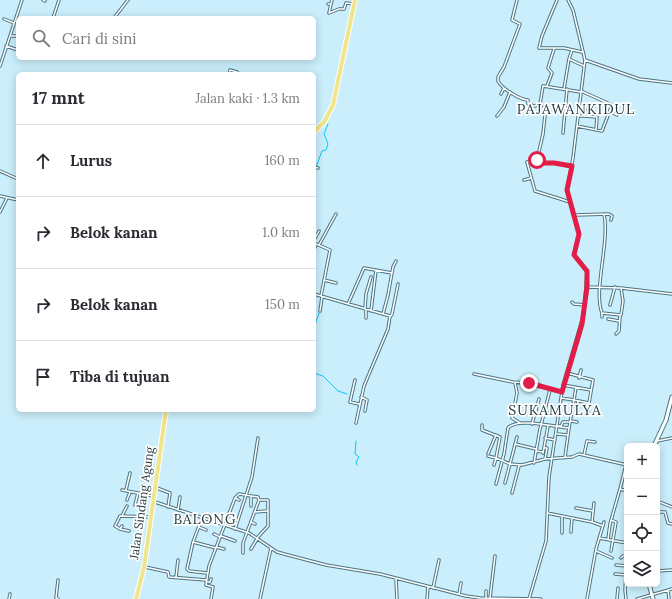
<!DOCTYPE html>
<html lang="id">
<head>
<meta charset="utf-8">
<style>
  body { margin:0; font-family:Lora,serif; background:#f7f7f7; color:#2b2b33 }
  .controls { position:absolute; right:12px; bottom:12px; display:grid; overflow:hidden; border-radius:6px; box-shadow:0 2px 10px #0003 }
  .controls button { width:36px; height:36px; display:grid; place-items:center; padding:0; border:0; border-bottom:1px solid #e1e1e2; background:#fff; color:#2b2b33; font:20px sans-serif }
  .stop { position:absolute; width:12px; height:12px; margin:-9px; border:3px solid #e11d48; border-radius:50%; background:#fff }
  .stop.end { background:#e11d48; border-color:#fff; box-shadow:0 1px 4px #0008 }
  .list { margin:0; padding:0; list-style:none }
  h2 { display:flex; justify-content:space-between; align-items:center; height:52px; margin:0; padding:0 16px; font-size:17px }
  h2 small { font-size:13px; font-weight:400; color:#7c7c81 }
  .list li { display:grid; grid-template-columns:26px 1fr auto; gap:12px; align-items:center; box-sizing:border-box; height:72px; padding:0 16px; border-top:1px solid #e1e1e2 }
  .list b { display:block; font-size:15px; white-space:nowrap }
  .list em { font-size:13px; font-style:normal; color:#7c7c81 }
  .icon { flex:none; width:22px; height:22px; fill:none; stroke:currentColor; stroke-width:2; stroke-linecap:round; stroke-linejoin:round }
  .map { position:relative; flex:none; width:672px; height:599px; overflow:hidden }
  .search { position:absolute; background:#fff; box-shadow:0 2px 10px #0003; left:16px; top:16px; width:300px; height:44px; display:flex; align-items:center; gap:10px; box-sizing:border-box; padding:0 14px; border-radius:6px; color:#7c7c81; font-size:15px }
  .panel { position:absolute; background:#fff; box-shadow:0 2px 10px #0003; left:16px; top:72px; width:300px; height:340px; border-radius:6px }
  .map>svg:first-child { display:block }
  .lines { fill:none; stroke-linecap:round; stroke-linejoin:round }
  .stream { stroke:#09c9f6; stroke-width:1 }
  .street-casing { stroke:#4a7482; stroke-width:3.5 }
  .secondary-casing { stroke:#4a7482; stroke-width:5 }
  .primary-casing { stroke:#fff; stroke-width:6 }
  .street { stroke:#fff; stroke-width:1.5 }
  .secondary { stroke:#fff; stroke-width:3 }
  .primary { stroke:#f0e58a; stroke-width:4 }
  .route { stroke:#e11d48; stroke-width:5 }
  .labels { text-anchor:middle; stroke-width:3.5; stroke-linejoin:round; paint-order:stroke }
  .street-label { font-size:12px; fill:#26383e; stroke:#fff }
  .quarter-label { font-size:14px; letter-spacing:1px; fill:#26383e; stroke:#fff }
</style>
</head>
<body>
<div class="map">
<svg width="672" height="599" viewBox="0 0 672 599">
  <rect width="100%" height="100%" fill="#caeefb"/>
  <g class="lines">
    <!-- stream -->
    <path class="stream" d="M316,167l6,-16 4,-1 2,-6 -4,-10 4,-10
      M314,171l1,-3
      M314,328l5,-15
      M314,373l9,3 15,15 9,3
      M356,441l-1,13 4,3 -3,5 1,3"/>
    <!-- street casing -->
    <g class="street-casing">
      <path id="street" d="M43,0l2,1
        M517,0l-5,20 8,4 -16,43 -6,10v4c4,8 23,19 30,19v4l6,2 6,-1
        M557,0l-15,36 -3,12h25l18,4
        M568,0l5,10 12,50 54,19 33,4
        M328,4h3l-2,9 10,-4h5l2,-6 8,1
        M331,4l1,-4
        M53,18l6,-18
        M114,18l14,-18
        M4,19l10,4
        M10,36h8
        M6,46l12,4
        M569,59l3,-9
        M0,66l22,-66
        M229,74l1,-4 7,2 -1,2
        M547,86l5,-13 -4,-5 6,-19
        M564,89l5,-30 15,7
        M501,94l3,-6
        M610,111l7,4
        M497,116l7,-9 6,-15
        M579,116h6l1,-5 -7,-2
        M585,116l12,1 -1,13
        M577,126l25,5 10,-26 -31,-14
        M563,133l4,-44
        M537,160l6,-26 2,-19 -5,-11 3,-18 38,6
        M314,167l4,1
        M0,171l18,8
        M524,180l7,-2
        M0,196l18,4
        M570,202l-35,-11 -8,-29 9,-2 3,3h15l18,4
        M0,212l7,-14
        M604,214c6,28 -11,77 -2,99l19,2 2,-14 -2,-13
        M575,215l34,-1 3,2 -1,4
        M314,240l5,-9
        M314,243l16,7 -9,46
        M319,245l17,-31
        M314,250l2,-6
        M324,280l12,3
        M587,287l34,1 51,6
        M314,294l76,22 -2,13 -24,57 -8,37
        M572,302l2,2 11,1
        M348,304l16,-36 28,5
        M610,305l5,-18
        M365,309l1,-15 5,-17
        M320,311l2,-14
        M371,311l5,-41
        M383,314l5,-19 5,-28 3,-6
        M390,317l2,-3 6,-30
        M602,317v-4
        M366,318v-8
        M608,319l11,2
        M616,334l3,-3 1,-15
        M567,373l26,7 -4,23 -15,-3 2,-13
        M474,374l39,8 16,1 33,9
        M579,378l2,-8
        M355,380l-5,22 9,2
        M515,383l2,10 -5,25 8,5
        M563,385l28,5
        M361,397l6,3 -2,11
        M561,398l13,2 -5,28
        M577,409l1,-8
        M588,411l1,-8
        M549,413l9,2
        M571,421l6,1
        M532,424l7,-25
        M482,425v5l18,7 -4,21 14,6 12,1 23,-6 27,-2 7,-3 48,11
        M558,426h3l2,-4h7
        M557,434l11,1
        M545,438l10,2
        M657,441l15,-3
        M515,444l21,5
        M544,448h3l-2,11
        M536,451l7,1
        M543,453l5,-27
        M488,454l8,-19
        M584,455l3,-14 8,1
        M488,456l8,2 -2,7
        M534,463l6,-34 10,-39
        M626,465l-6,24 7,2
        M505,483l12,-46
        M496,484l8,-30 4,-26c8,-11 48,-1 61,0l-4,29
        M157,488l13,5 -2,14
        M122,490l31,6
        M126,490l4,-17
        M512,493l7,-27
        M235,498l4,2
        M127,500l3,-8
        M657,501l15,6
        M155,502l94,31 28,19 11,3 38,10 54,9 86,22 14,2 61,1
        M135,505l3,-12
        M251,506v-9
        M576,508l17,3
        M178,510l2,-13
        M255,512l12,-1
        M657,512h8l3,11 4,1
        M547,513l45,9 11,4
        M122,516l5,-10
        M202,518l-9,24 -6,27 2,2 18,2
        M611,520l5,2 -5,29
        M251,522l4,2
        M592,522l2,-19
        M122,526l-2,3 9,2
        M199,527l7,3
        M120,529l-5,-3 5,-10 31,1
        M235,529l17,-52 6,-39
        M571,532l1,-14
        M562,533v-16
        M214,534l6,3
        M221,536l14,5
        M599,538l28,5
        M608,539l2,-15 10,-35
        M193,542l23,6
        M216,547l8,2
        M251,549l6,-10
        M596,551l16,7
        M243,553v-10l16,-43h9v26l-11,12
        M621,558l2,-2h4
        M616,565l11,1
        M145,567l23,5 1,5 37,3
        M657,571l15,-1
        M615,574l12,1
        M176,577l2,-17
        M396,579l1,20
        M58,580l-2,18 2,1
        M206,582h4l1,-3
        M433,588l6,-28
        M668,590l1,9
        M459,594l2,-11
        M486,598v-7
        M490,598l5,-42
        M9,599l1,-5
        M211,599l2,-12 -7,-2 3,-19 26,-68 4,-4 19,3 1,3
        M260,599l11,-51
        M427,599l1,-12
        M529,599l17,-58 3,-64 14,-92 21,-72 3,-41 -13,-17 5,-21 -12,-44 6,-32 12,-98
        M587,599l9,-50 8,-27
        M617,599l1,-11
        M626,599l-1,-9 2,-33
        M637,599l35,-10"/>
    </g>
    <!-- secondary casing -->
    <g class="secondary-casing">
      <path id="secondary" d="M654,446l12,-26 6,-23
        M649,584l4,15"/>
    </g>
    <!-- primary casing -->
    <g class="primary-casing">
      <path id="primary" d="M314,132l10,-10 9,-17 22,-105
        M136,599l8,-32 22,-157"/>
    </g>
    <!-- street -->
    <use href="#street" class="street"/>
    <!-- secondary -->
    <use href="#secondary" class="secondary"/>
    <!-- primary -->
    <use href="#primary" class="primary"/>
  </g>
  <g class="lines">
    <!-- route -->
    <path class="route" d="M529,383l33,9 20,-68 5,-37v-16l-13,-16 5,-21 -12,-44 5,-24 -18,-3h-15l-2,-3"/>
  </g>
  <g class="labels">
    <!-- street labels -->
    <g class="street-label">
      <text transform="translate(142 503) rotate(-82)" y="4">Jalan Sindang Agung</text>
    </g>
    <!-- quarter labels -->
    <g class="quarter-label">
      <text x="576" y="114">PAJAWANKIDUL</text>
      <text x="555" y="415">SUKAMULYA</text>
      <text x="205" y="524">BALONG</text>
    </g>
  </g>
</svg>
<div class="controls">
<button>+</button>
<button>−</button>
<button><svg class="icon" aria-label="locate" viewBox="0 0 24 24"><circle cx="12" cy="12" r="6"/><path d="M12 2v4M12 18v4M2 12h4M18 12h4"/></svg></button>
<button><svg class="icon" aria-label="layers" viewBox="0 0 24 24"><path d="M12 4l9 5-9 5-9-5zM3 14l9 5 9-5"/></svg></button>
</div>
<div class="stop" style="left:537px;top:160px"></div>
<div class="stop end" style="left:529px;top:383px"></div>
<div class="search"><svg class="icon" aria-label="search" viewBox="0 0 24 24"><circle cx="10" cy="10" r="6"/><path d="M15 15l6 6"/></svg>Cari di sini</div>
<section class="panel">
<h2>17 mnt<small>Jalan kaki · 1.3 km</small></h2>
<ul class="list">
<li><svg class="icon" aria-label="ahead" viewBox="0 0 24 24"><path d="M12 20V5M6 11l6-6 6 6"/></svg><div><b>Lurus</b></div><em>160 m</em></li>
<li><svg class="icon" aria-label="right" viewBox="0 0 24 24"><path d="M7 20v-9h11M14 6l5 5-5 5"/></svg><div><b>Belok kanan</b></div><em>1.0 km</em></li>
<li><svg class="icon" aria-label="right" viewBox="0 0 24 24"><path d="M7 20v-9h11M14 6l5 5-5 5"/></svg><div><b>Belok kanan</b></div><em>150 m</em></li>
<li><svg class="icon" aria-label="arrive" viewBox="0 0 24 24"><path d="M6 21V4h12l-3 4 3 4H6"/></svg><div><b>Tiba di tujuan</b></div></li>
</ul>
</section>
</div>
</body>
</html>
